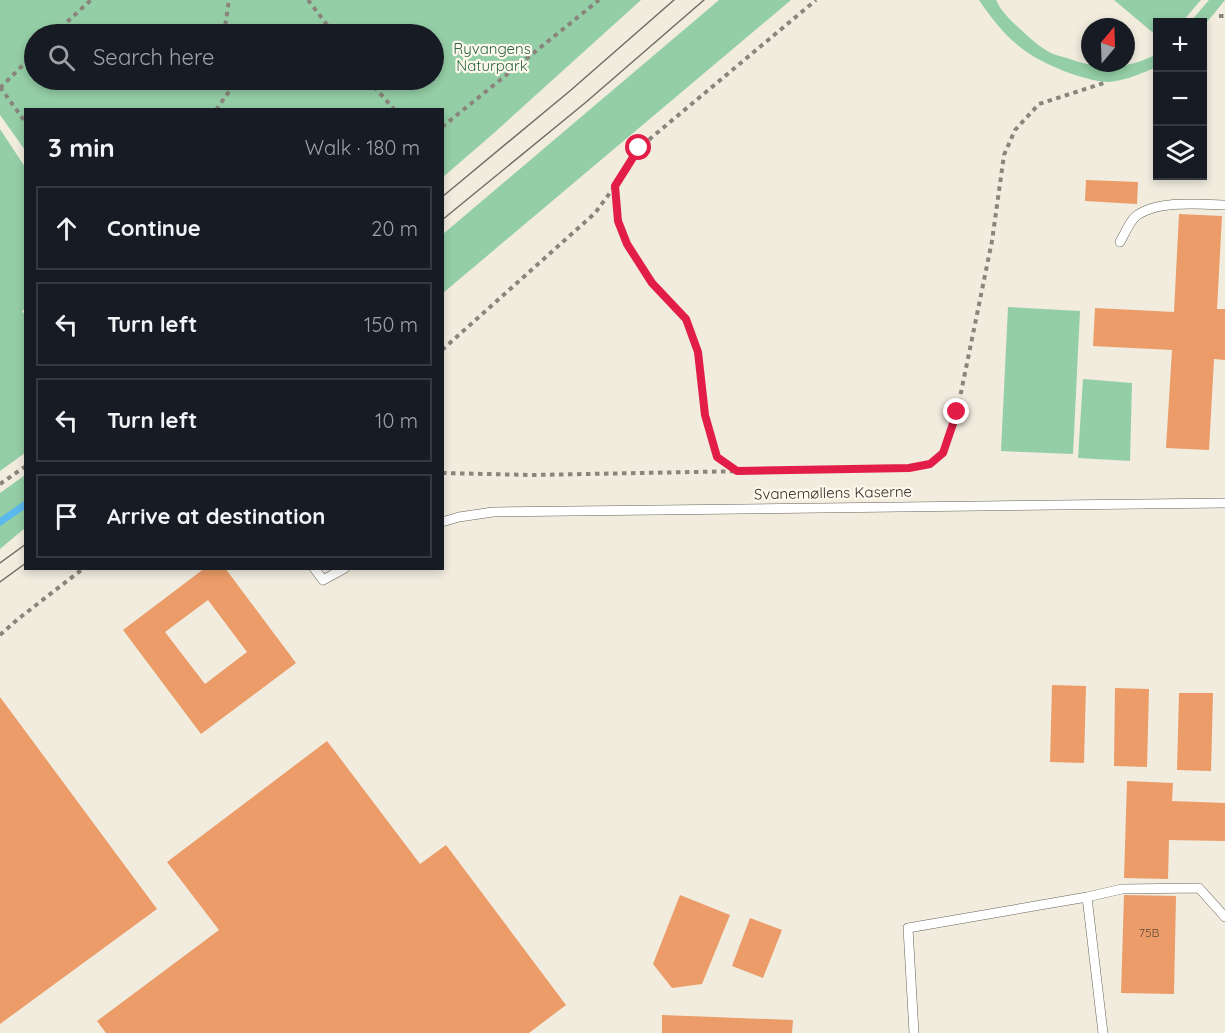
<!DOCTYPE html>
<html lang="en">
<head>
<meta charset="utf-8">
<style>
  body { margin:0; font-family:Quicksand,sans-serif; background:#20242c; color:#f1f3f6 }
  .controls { position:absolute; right:18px; top:18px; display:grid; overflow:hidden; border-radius:0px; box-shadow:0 3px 9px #0003 }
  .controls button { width:54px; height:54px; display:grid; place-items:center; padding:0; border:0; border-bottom:2px solid #363941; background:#171b24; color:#f1f3f6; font:30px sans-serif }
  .compass { position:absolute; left:1081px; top:18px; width:54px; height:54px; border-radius:50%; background:#171b24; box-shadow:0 3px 9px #0003; rotate:19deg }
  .stop { position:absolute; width:18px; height:18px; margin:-14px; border:4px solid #e11d48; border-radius:50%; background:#fff }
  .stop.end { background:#e11d48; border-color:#fff; box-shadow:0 2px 6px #0008 }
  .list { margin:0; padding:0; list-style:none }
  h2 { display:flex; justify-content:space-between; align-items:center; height:78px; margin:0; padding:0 24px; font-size:26px }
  h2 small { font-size:20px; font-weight:400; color:#9ea1a6 }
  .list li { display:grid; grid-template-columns:39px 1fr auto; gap:18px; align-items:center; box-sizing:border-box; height:84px; margin:0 12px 12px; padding:0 12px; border:2px solid #363941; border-radius:0px }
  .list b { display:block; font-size:22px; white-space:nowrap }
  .list em { font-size:20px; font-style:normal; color:#9ea1a6 }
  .icon { flex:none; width:33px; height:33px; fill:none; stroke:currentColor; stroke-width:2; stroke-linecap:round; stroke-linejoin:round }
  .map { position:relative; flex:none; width:1225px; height:1033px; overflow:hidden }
  .search { position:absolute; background:#171b24; box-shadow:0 3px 9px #0003; left:24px; top:24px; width:420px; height:66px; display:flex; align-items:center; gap:15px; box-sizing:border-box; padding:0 21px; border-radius:33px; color:#9ea1a6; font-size:22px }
  .panel { position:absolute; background:#171b24; box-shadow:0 3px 9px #0003; left:24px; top:108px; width:420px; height:462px; border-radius:0px }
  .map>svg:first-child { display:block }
  .green { fill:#94cea6; fill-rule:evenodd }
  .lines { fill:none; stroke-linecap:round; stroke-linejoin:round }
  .stream { stroke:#5cb9ed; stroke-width:7 }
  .building { fill:#eb9c68; fill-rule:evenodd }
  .service-casing { stroke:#676357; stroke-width:10 }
  .path { stroke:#89857c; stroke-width:4; stroke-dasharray:4.5 4.5; stroke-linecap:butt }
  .service { stroke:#fff; stroke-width:9 }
  .tram { stroke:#726f67; stroke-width:1.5 }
  .route { stroke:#e11d48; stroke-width:8 }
  .labels { text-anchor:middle; stroke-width:4.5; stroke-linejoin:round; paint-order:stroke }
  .number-label { font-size:12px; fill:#604a3a }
  .park-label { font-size:15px; fill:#286540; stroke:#fef9ec }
  .street-label { font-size:15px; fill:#312f2a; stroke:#fef9ec }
</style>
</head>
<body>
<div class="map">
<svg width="1225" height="1033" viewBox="0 0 1225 1033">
  <rect width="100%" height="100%" fill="#f1ecde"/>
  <!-- green -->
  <path class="green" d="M0,0h641l-147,133 -51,44 -1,-67h-416l-1,40 -25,-35zM434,34v46h-400v-46z
    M719,0h72l-348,293v-59z
    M979,0h17c5,11 14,20 24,29 9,8 18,17 29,23 5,3 12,4 18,6 33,12 59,12 90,-4v13c-15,6 -32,14 -49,15 -11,0 -26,-5 -36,-8 -46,-17 -66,-34 -93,-74z
    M1114,0h87l-19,22h-24l-1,14z
    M1209,0h16l-22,27 -1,-5h-12z
    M0,129l25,38 1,141 -4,3 4,6 -1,136 -25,18z
    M1008,307l72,4 -7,143 -72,-3z
    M1083,379l49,4 -2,78 -52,-3z
    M25,475v53l-25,21v-56z"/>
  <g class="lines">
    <!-- stream -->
    <path class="stream" d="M0,522l26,-18"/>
  </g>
  <!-- building -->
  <path class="building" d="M1086,180l52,2 -1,22 -52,-3z
    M1179,214l43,2 -5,93h8v51l-11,-1 -5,91 -43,-2 6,-98 -79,-4 2,-38 79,4z
    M205,568h20l71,95 -95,71 -78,-104zM208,600l39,52 -42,32 -40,-52z
    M1052,685l34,1 -2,77 -34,-1z
    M1115,688l34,1 -2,78 -33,-1z
    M1179,693h34l-2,78 -34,-1z
    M0,697l157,212 -157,115z
    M327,741l93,123 26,-19 120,160 -37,28h-423l-9,-12 122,-91 -52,-68z
    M1127,781l46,2 -1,18 53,2v38l-56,-1 -1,39 -44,-1z
    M680,895l50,20 -28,69 -30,4 -19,-24z
    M1124,895l52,1 -2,98 -53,-1z
    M750,918l32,12 -19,48 -31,-12z
    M662,1015l131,5 -1,13h-130z"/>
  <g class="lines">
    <!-- service casing -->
    <g class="service-casing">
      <path id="service" d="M1120,242c4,-7 9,-19 15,-25 20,-17 65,-13 90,-12
        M442,522l17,-5 34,-5 732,-9
        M314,568l9,12 22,-12
        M1087,897l35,-8 77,-1 26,29
        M914,1033l-6,-105 179,-31 16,136"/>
    </g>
    <!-- path -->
    <path class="path" d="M308,0l26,34
      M1219,16h6
      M54,34l37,-34
      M224,34l5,-34
      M368,80l27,30
      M0,87l26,36
      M0,88l34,-34
      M216,110l14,-20 -1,-10
      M442,127l157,-127
      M616,188l2,33 9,23 25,39 34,36 12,33 7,63 12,42 19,14
      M442,350l153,-137 20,-27 24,-38 177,-148
      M442,473l91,2 376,-7 21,-4 13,-11 14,-41 35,-171 12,-86 11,-25 24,-26 68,-22
      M0,484l26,-18
      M0,635l18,-16 66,-51"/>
    <!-- service -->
    <use href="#service" class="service"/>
    <!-- tram -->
    <path class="tram" d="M442,197l129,-107 103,-90
      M442,220l143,-117 119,-103
      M0,563l26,-19
      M0,582l26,-19"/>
  </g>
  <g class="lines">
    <!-- route -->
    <path class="route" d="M639,148l-24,38 3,35 9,23 25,39 34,36 12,33 7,63 12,42 20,14 172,-3 21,-4 13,-11 14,-41"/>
  </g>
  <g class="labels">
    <!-- number labels -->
    <g class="number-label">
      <text x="1149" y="937">75B</text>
    </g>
    <!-- park labels -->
    <g class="park-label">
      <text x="492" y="54">Ryvangens<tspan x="492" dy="17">Naturpark</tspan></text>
    </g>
    <!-- street labels -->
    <g class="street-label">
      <text transform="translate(833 493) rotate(-1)" y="5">Svanemøllens Kaserne</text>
    </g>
  </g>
</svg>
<div class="controls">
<button>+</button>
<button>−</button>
<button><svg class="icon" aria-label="layers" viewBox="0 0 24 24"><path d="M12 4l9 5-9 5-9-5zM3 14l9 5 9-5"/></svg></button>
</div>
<svg class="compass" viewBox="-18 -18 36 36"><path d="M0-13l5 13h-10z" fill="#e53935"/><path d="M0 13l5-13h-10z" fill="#9ea1a6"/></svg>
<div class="stop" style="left:639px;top:148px"></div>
<div class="stop end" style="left:957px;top:412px"></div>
<div class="search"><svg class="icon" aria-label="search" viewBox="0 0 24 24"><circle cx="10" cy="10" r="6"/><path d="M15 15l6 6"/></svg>Search here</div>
<section class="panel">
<h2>3 min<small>Walk · 180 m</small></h2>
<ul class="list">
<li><svg class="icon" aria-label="ahead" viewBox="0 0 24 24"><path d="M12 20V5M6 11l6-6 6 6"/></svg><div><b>Continue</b></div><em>20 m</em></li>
<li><svg class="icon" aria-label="left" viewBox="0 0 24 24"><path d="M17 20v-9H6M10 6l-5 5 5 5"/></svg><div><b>Turn left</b></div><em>150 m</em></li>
<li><svg class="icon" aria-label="left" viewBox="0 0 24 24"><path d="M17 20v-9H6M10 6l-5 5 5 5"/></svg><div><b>Turn left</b></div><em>10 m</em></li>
<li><svg class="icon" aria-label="arrive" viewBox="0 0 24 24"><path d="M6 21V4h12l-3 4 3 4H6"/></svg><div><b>Arrive at destination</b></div></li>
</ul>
</section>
</div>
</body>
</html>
